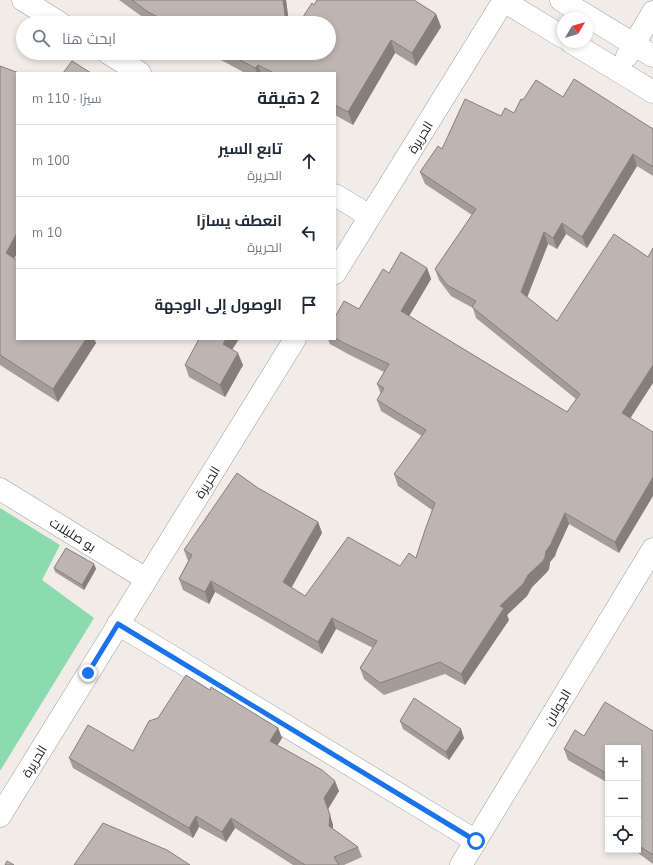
<!DOCTYPE html>
<html lang="ar">
<head>
<meta charset="utf-8">
<style>
  body { margin:0; font-family:"Nunito Sans",Cairo,sans-serif; background:#f6f6f7; color:#1f2937; direction:rtl }
  .controls { position:absolute; right:12px; bottom:12px; display:grid; overflow:hidden; border-radius:0px; box-shadow:0 2px 6px #0003 }
  .controls button { width:36px; height:36px; display:grid; place-items:center; padding:0; border:0; border-bottom:1px solid #e0e1e3; background:#fff; color:#1f2937; font:20px sans-serif }
  .compass { position:absolute; left:557px; top:12px; width:36px; height:36px; border-radius:50%; background:#fff; box-shadow:0 2px 6px #0003; rotate:52deg }
  .stop { position:absolute; width:12px; height:12px; margin:-9px; border:3px solid #1a73e8; border-radius:50%; background:#fff }
  .stop.end { background:#1a73e8; border-color:#fff; box-shadow:0 1px 4px #0008 }
  .list { margin:0; padding:0; list-style:none }
  h2 { display:flex; justify-content:space-between; align-items:center; height:52px; margin:0; padding:0 16px; font-size:17px }
  h2 small { font-size:13px; font-weight:400; color:#747a83 }
  .list li { display:grid; grid-template-columns:26px 1fr auto; gap:12px; align-items:center; box-sizing:border-box; height:72px; padding:0 16px; border-top:1px solid #e0e1e3 }
  .list b { display:block; font-size:15px; white-space:nowrap }
  .list p { margin:0; font-size:13px; white-space:nowrap; color:#747a83 }
  .list em { font-size:13px; font-style:normal; color:#747a83 }
  .icon { flex:none; width:22px; height:22px; fill:none; stroke:currentColor; stroke-width:2; stroke-linecap:round; stroke-linejoin:round }
  .map { position:relative; flex:none; width:653px; height:865px; overflow:hidden; direction:ltr }
  .search { position:absolute; background:#fff; box-shadow:0 2px 6px #0003; left:16px; top:16px; width:320px; height:44px; display:flex; align-items:center; gap:10px; box-sizing:border-box; padding:0 14px; border-radius:22px; color:#747a83; font-size:15px }
  .panel { position:absolute; background:#fff; box-shadow:0 2px 6px #0003; left:16px; top:72px; width:320px; height:268px; border-radius:0px; direction:rtl }
  .map>svg:first-child { display:block }
  .pitch { fill:#8cdaaf }
  .lines { fill:none; stroke-linecap:round; stroke-linejoin:round }
  .minor-casing { stroke:#9e9e9e; stroke-width:23 }
  .minor { stroke:#fff; stroke-width:22 }
  .wall { fill:#a39c98 }
  .shaded-wall { fill:#857f7c }
  .building { fill:#beb5b1; stroke:#857f7c }
  .route { stroke:#1a73e8; stroke-width:5 }
  .labels { text-anchor:middle; stroke-width:3.5; stroke-linejoin:round; paint-order:stroke }
  .street-label { font-size:13px; fill:#212121; stroke:#fff }
</style>
</head>
<body>
<div class="map">
<svg width="653" height="865" viewBox="0 0 653 865">
  <rect width="100%" height="100%" fill="#f1ece8"/>
  <!-- pitch -->
  <path class="pitch" d="M0,508l60,37 -18,35 52,38 -94,153z"/>
  <g class="lines">
    <!-- minor casing -->
    <g class="minor-casing">
      <path id="minor" d="M23,0l37,23
        M502,0l61,37
        M561,0l92,56
        M571,42l82,50
        M108,53l32,20
        M627,56l26,-44
        M335,195l35,21
        M335,273l169,-273
        M0,489l146,90
        M118,624l358,217
        M0,816l295,-477
        M461,865l192,-316"/>
    </g>
    <!-- minor -->
    <use href="#minor" class="minor"/>
  </g>
  <!-- wall -->
  <path class="wall" d="M119,0h167l3,23h-138z
    M314,5l122,9 5,13 -25,39 -21,-13 -42,72 -18,-10v-42h-90l-37,-20h121z
    M0,66l14,192 3,81h77l2,4 -38,59 -58,-37z
    M563,97l90,32v47l-16,-10 -50,82 -21,-14 -9,15 -9,-5 -21,53 103,121 -11,135 -50,-29 -12,26 -2,6 -5,6 -1,7 -2,3 -15,15 -5,9 -20,19 2,5 -44,65 -20,-11 -61,21 -20,-16 -4,-11 13,-20 -37,-19 -14,25 -107,-62 -6,12 -26,-14 -4,-11 9,-18 -4,-11 74,-62 60,34 4,11 -31,54 14,9 95,-30 16,-8 16,-48 -34,-24 -4,-12 28,-38 -41,-25 -4,-11 4,-6 -4,-10 7,-12 -36,-18 -18,-10 -2,-5h7v-22l24,-8 30,-36 38,-5 4,11 -22,37 158,96 9,-13 -100,-81 -3,-10 -22,-12 -12,-16 -4,-11 37,-54 -47,-31 -5,-12 22,-23 59,-33 13,-3 9,-13z
    M196,339h43l-7,10 11,16 -18,32 -36,-20 -4,-12 13,-24z
    M94,564l2,5 -12,21 -29,-18 -1,-4z
    M210,690l68,38 4,10 -5,8 62,45 -11,18 5,16v4l25,18 4,10 -18,8h-51l-58,-37 -9,14 -27,-15 -6,11 -120,-70 -4,-10 64,-7 25,-33z
    M400,721l64,17 -15,22 -46,-31z
    M653,731v133l-19,-14h4v-102h-30v35l-40,-23 -4,-11 20,-13z"/>
  <!-- shaded-wall -->
  <path class="shaded-wall" d="M283,0h3l3,23h-3z
    M436,14l5,13 -25,39 -4,-13z
    M391,40l4,13 -42,72 -5,-13z
    M258,65l3,8h-4l-2,-5z
    M633,154l4,12 -50,82 -5,-11z
    M562,223l4,11 -9,15 -4,-11z
    M544,232l4,12 -23,59 -4,-11z
    M17,233v21l-7,11 -4,-12z
    M427,268l4,11 -26,44 -4,-12z
    M86,339h8l2,4 -38,59 -5,-13z
    M226,339h13l-11,17 -5,-12z
    M238,353l5,12 -18,32 -5,-12z
    M653,365v18l-27,42 -4,-12z
    M653,477v19l-34,57 -4,-11z
    M565,513l4,11 -12,26 -2,6 -5,6 -1,7 -2,3 -15,15 -5,9 -20,19 2,5 -44,65 -4,-11 39,-68 28,-31 25,-36z
    M318,522l4,11 -34,61 -5,-12z
    M94,564l2,5 -12,21 -2,-5z
    M211,581l4,11 -6,12 -4,-12z
    M332,618l4,11 -14,25 -4,-12z
    M278,728l4,10 -9,14 -3,-11z
    M461,729l3,9 -15,22 -3,-8z
    M335,781l4,10 -11,18 5,16 -1,11 -3,-10 -5,-28z
    M196,816l3,11 -6,11 -4,-10z
    M231,818l4,10 -9,14 -4,-10z"/>
  <!-- building -->
  <path class="building" d="M132,0h151l3,23h-116l-22,-11z
    M317,0h97l22,14 -24,39 -21,-13 -43,72 -13,-7v-32h-61l-16,-8 -3,3 -28,-15h102v-30h-30l13,-20 2,2z
    M72,61l19,12h-28z
    M0,66l19,7h-2v160l-11,20 11,7v79h69l-33,50 -53,-34z
    M574,79l79,50v38l-20,-13 -51,83 -20,-14 -9,15 -9,-6 -23,60 36,29 57,-87 34,23 5,-9v117l-31,48 31,19v45l-38,65 -50,-29 -12,26 -2,5 -5,7 -1,6 -2,4 -15,14 -5,9 -23,22 4,2 -43,66 -21,-12 -60,21 -20,-15 17,-27 -45,-23 -14,24 -107,-61 -6,11 -26,-13 13,-24 -8,-5 53,-77 21,15 60,34 -35,60 22,14 43,-59 52,29 9,-13 7,5 9,-28 10,-27 -41,-29 32,-44 -49,-30 7,-12 -7,-4 12,-20 -45,-21 -9,-5v-21l9,-16 15,8 24,-40 6,4 12,-21 26,16 -26,43 166,101 13,-18 -108,-87 4,-6 -29,-16 -12,-16 41,-60 -56,-37 18,-26 4,3 23,-50 36,17 4,-8 9,5 7,-14 2,1 13,-20 27,17z
    M199,339h27l-3,5 15,9 -18,32 -35,-20z
    M66,548l28,16 -12,21 -28,-17z
    M186,675l24,15 1,-3 67,41 -8,13 52,29 13,11 -11,17 6,17 -1,11 29,21 -24,10 5,8h-34l-74,-47 -9,14 -26,-16 -7,12 -120,-70 19,-33 45,26 16,-30 9,-3z
    M414,698l47,31 -15,23 -46,-31z
    M605,702l48,29v124l-15,-10v-97h-30v26l-44,-25 11,-19 9,6z
    M103,823l64,27 23,15h-116z
    M7,861l7,4h-9z"/>
  <g class="lines">
    <!-- route -->
    <path class="route" d="M88,673l30,-49 358,217"/>
  </g>
  <g class="labels">
    <!-- street labels -->
    <g class="street-label">
      <text transform="translate(420 137) rotate(-58)" y="5">الحريرة</text>
      <text transform="translate(207 482) rotate(-58)" y="5">الحريرة</text>
      <text transform="translate(73 534) rotate(32)" y="5">بو صليلات</text>
      <text transform="translate(557 707) rotate(-59)" y="5">الجولان</text>
      <text transform="translate(34 761) rotate(-58)" y="5">الحريرة</text>
    </g>
  </g>
</svg>
<div class="controls">
<button>+</button>
<button>−</button>
<button><svg class="icon" aria-label="locate" viewBox="0 0 24 24"><circle cx="12" cy="12" r="6"/><path d="M12 2v4M12 18v4M2 12h4M18 12h4"/></svg></button>
</div>
<svg class="compass" viewBox="-18 -18 36 36"><path d="M0-13l5 13h-10z" fill="#e53935"/><path d="M0 13l5-13h-10z" fill="#747a83"/></svg>
<div class="stop" style="left:476px;top:841px"></div>
<div class="stop end" style="left:88px;top:673px"></div>
<div class="search"><svg class="icon" aria-label="search" viewBox="0 0 24 24"><circle cx="10" cy="10" r="6"/><path d="M15 15l6 6"/></svg>ابحث هنا</div>
<section class="panel">
<h2>2 دقيقة<small>سيرًا · 110 m</small></h2>
<ul class="list">
<li><svg class="icon" aria-label="ahead" viewBox="0 0 24 24"><path d="M12 20V5M6 11l6-6 6 6"/></svg><div><b>تابع السير</b><p>الحريرة</p></div><em>100 m</em></li>
<li><svg class="icon" aria-label="left" viewBox="0 0 24 24"><path d="M17 20v-9H6M10 6l-5 5 5 5"/></svg><div><b>انعطف يسارًا</b><p>الحريرة</p></div><em>10 m</em></li>
<li><svg class="icon" aria-label="arrive" viewBox="0 0 24 24"><path d="M6 21V4h12l-3 4 3 4H6"/></svg><div><b>الوصول إلى الوجهة</b></div></li>
</ul>
</section>
</div>
</body>
</html>
